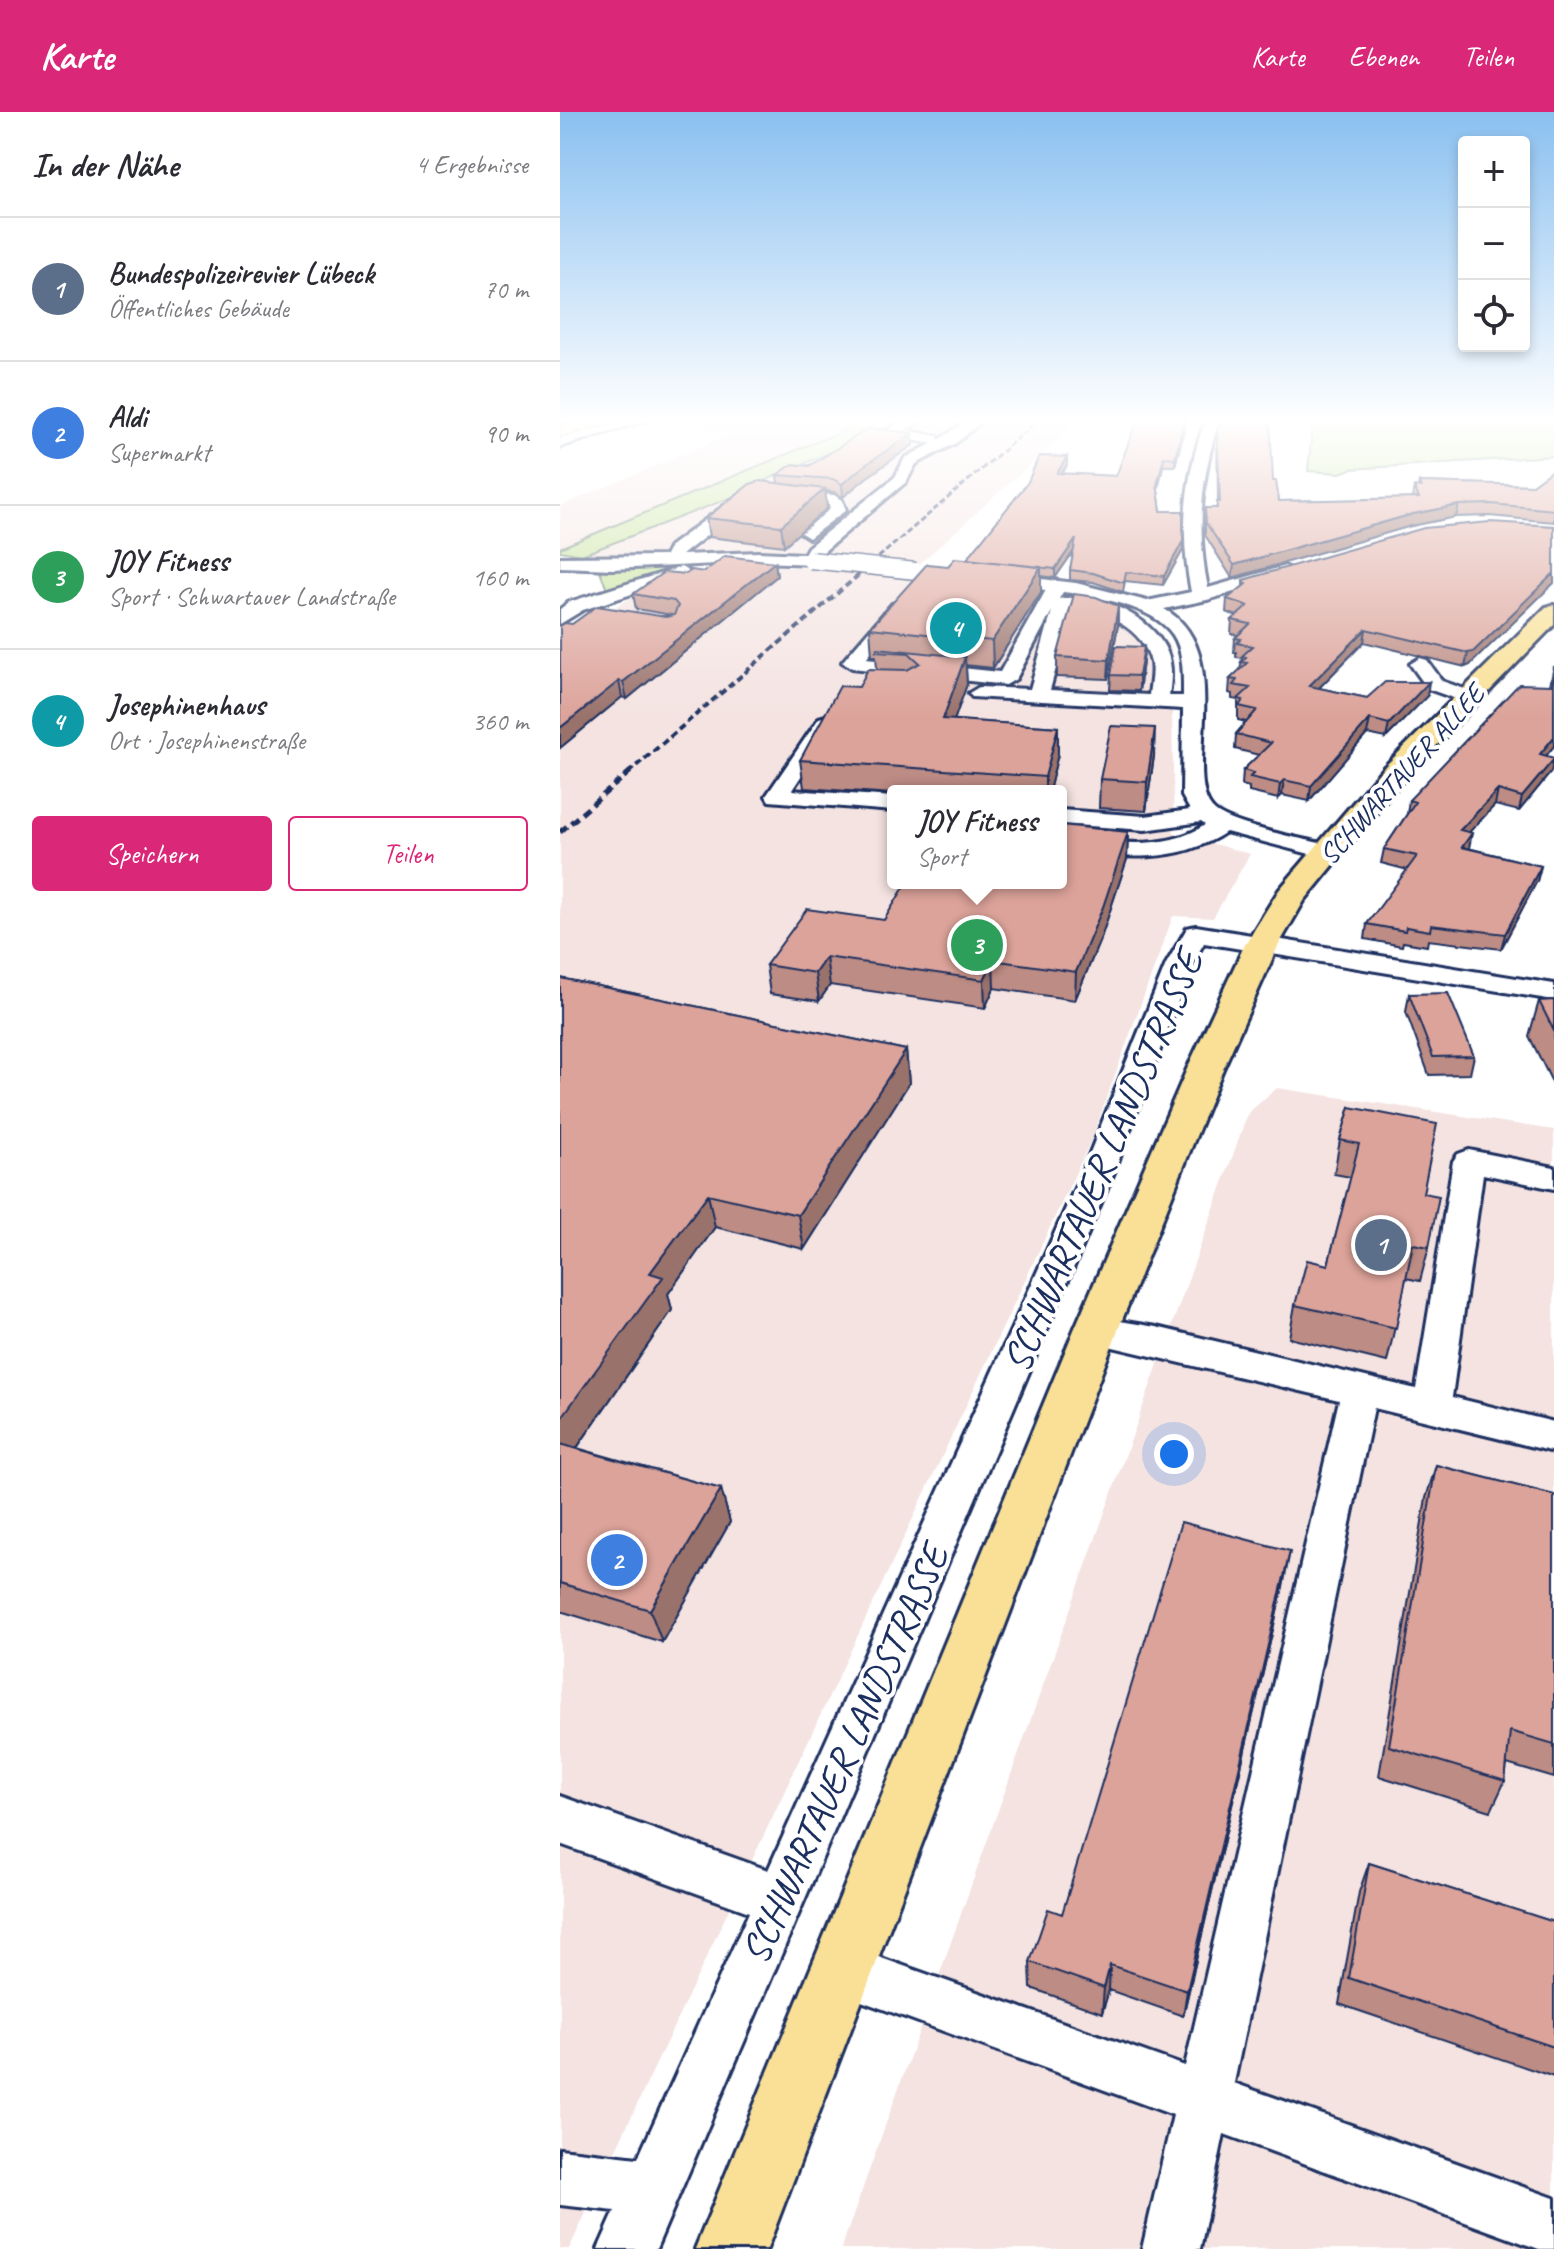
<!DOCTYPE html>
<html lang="de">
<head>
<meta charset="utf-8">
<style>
  body { margin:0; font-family:Caveat,sans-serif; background:#f2f2f3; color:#2b2b33 }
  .controls { position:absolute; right:24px; top:24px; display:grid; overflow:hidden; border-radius:8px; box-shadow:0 4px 12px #0003 }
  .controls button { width:72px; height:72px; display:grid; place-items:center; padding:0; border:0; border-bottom:2px solid #e1e1e2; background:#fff; color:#2b2b33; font:40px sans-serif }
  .you { position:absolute; left:614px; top:1342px; width:28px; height:28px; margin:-20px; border:6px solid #fff; border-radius:50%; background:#1a73e8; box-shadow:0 0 0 12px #1a73e833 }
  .badge { display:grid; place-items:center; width:52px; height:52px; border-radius:50%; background:#db2777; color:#fff; font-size:26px; font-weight:700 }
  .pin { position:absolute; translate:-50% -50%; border:4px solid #fff; box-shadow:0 2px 8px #0006 }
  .popup { position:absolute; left:327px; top:673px; width:180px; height:104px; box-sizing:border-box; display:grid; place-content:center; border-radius:8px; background:#fff; filter:drop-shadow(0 2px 6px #0005); font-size:26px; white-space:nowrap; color:#7c7c81 }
  .popup b { font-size:30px; color:#2b2b33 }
  .popup::after { content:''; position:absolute; left:50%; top:100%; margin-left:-16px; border:16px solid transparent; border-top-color:#fff }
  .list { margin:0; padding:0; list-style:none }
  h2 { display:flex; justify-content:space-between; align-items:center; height:104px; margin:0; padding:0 32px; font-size:34px }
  h2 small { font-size:26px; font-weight:400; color:#7c7c81 }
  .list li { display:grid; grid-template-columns:52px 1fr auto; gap:24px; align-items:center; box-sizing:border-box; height:144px; padding:0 32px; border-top:2px solid #e1e1e2 }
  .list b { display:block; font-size:30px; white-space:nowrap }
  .list p { margin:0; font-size:26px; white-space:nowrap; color:#7c7c81 }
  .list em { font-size:26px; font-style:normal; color:#7c7c81 }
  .actions { display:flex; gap:16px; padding:24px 32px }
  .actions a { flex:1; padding:18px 0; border:2px solid #db2777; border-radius:8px; text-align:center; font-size:28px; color:#db2777 }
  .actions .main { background:#db2777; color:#fff }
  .icon { flex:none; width:44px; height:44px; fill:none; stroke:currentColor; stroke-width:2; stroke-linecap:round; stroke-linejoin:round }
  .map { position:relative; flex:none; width:994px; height:2137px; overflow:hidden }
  header { display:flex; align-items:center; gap:48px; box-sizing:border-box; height:112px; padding:0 40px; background:#db2777; color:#fff }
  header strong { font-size:38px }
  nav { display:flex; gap:44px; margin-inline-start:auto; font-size:28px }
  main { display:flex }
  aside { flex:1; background:#fff }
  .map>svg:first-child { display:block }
  .built { fill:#f4e3e1; fill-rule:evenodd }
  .green { fill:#c4e198; stroke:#70887b; stroke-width:2 }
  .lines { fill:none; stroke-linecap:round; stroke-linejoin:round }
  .minor-casing { stroke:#1b2f5e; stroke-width:6 }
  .major-casing { stroke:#1b2f5e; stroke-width:6 }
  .minor { fill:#fff; fill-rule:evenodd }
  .major { fill:#f9e096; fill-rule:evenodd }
  .rail-far2 { stroke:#1b2f5e; stroke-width:3; stroke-dasharray:6 3; stroke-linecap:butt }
  .rail-far1 { stroke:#1b2f5e; stroke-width:4; stroke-dasharray:7 4; stroke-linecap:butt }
  .rail { stroke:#1b2f5e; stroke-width:5; stroke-dasharray:9 5; stroke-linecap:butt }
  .minor-bridge-casing { stroke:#1b2f5e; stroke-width:19; stroke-linecap:butt }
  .minor-bridge { stroke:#fff; stroke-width:16 }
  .wall { fill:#bd8c84; stroke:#1b2f5e; stroke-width:2 }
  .shaded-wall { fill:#9a726c; stroke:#1b2f5e; stroke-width:2 }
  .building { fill:#dca39a; stroke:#1b2f5e; stroke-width:2 }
  .labels { text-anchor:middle; stroke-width:8; stroke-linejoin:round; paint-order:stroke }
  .far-street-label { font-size:28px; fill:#1b2f5e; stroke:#fff }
  .near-street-label { font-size:40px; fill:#1b2f5e; stroke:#fff }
</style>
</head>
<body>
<header>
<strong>Karte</strong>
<nav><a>Karte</a><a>Ebenen</a><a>Teilen</a></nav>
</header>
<main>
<aside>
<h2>In der Nähe<small>4 Ergebnisse</small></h2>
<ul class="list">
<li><span class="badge" style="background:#5c6f8a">1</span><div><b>Bundespolizeirevier Lübeck</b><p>Öffentliches Gebäude</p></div><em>70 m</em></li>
<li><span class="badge" style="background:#3f7fe0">2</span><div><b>Aldi</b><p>Supermarkt</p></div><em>90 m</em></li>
<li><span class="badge" style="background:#2e9e5b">3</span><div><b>JOY Fitness</b><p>Sport · Schwartauer Landstraße</p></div><em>160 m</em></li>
<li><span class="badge" style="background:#0f9aa8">4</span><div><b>Josephinenhaus</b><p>Ort · Josephinenstraße</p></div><em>360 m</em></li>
</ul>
<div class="actions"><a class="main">Speichern</a><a>Teilen</a></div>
</aside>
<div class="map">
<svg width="994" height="2137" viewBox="0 0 994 2137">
  <rect width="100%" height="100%" fill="#fff"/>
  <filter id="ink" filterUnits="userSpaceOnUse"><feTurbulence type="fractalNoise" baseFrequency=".0125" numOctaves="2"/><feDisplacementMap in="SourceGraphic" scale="16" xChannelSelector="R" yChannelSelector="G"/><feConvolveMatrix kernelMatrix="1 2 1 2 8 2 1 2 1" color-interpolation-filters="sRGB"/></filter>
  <g filter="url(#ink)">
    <!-- built -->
    <path class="built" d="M100,306h421l-177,160 179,21 44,14 22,12 22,22 3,186 76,21 -37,64 -40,-2 -81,222 -523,1111h-9v-1614l83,-43 129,-26 63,3 -19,-14 -66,-5 -131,7 -59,-6v-45l171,-72zM333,679h168v92h-168z
      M717,976l277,42v1119h-713l407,-1136z"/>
    <!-- green -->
    <path class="green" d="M314,306h34l-153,67 6,1 -179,69 -22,-4v-3z
      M753,306h241v38l-203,13 -11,4 -32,-2z
      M120,454l-73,24 -8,-22z"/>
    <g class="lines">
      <!-- minor casing -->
      <g class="minor-casing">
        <path id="minor" d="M73,306h21l-94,29v-9z
          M350,306h17l-22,12 33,6 1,4 32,-22h15l-30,25 -40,21 -10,18 -84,71 -6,11 -57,-2 -147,7 -52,-2v-10l105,-1 5,-10 70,-52 15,-5 79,6 8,5 4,10 -37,28 -8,-5 29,-24 -1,-4 -67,-8 -10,3 -70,55 77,-3 45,2 4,-7 87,-70 10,-19 28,-15 -43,-7 -7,-4z
          M646,306h14c-19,56 -24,112 -12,170l77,-22 9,5 -3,4 -84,25 -43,9c76,42 14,172 51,202 20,16 95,29 123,36l3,5 -3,5 -9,2 -103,-27c-50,34 -109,25 -165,18v-14c48,5 102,17 144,-11l-4,-3 -56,8 -84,-6v-14l84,6 45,-6 -8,-14 1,-87 -211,-12 -3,-4 10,-6 51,2 22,-78 -36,68 -10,6 -154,-17 -10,-6 50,-58 7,-2 9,6 -42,50 134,14 46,-82 -54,-7 -3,-4 3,-4 6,-1 78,9 71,18 44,-9c-12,-60 -6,-116 15,-174zM503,480c31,4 91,14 110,43 11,17 10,41 10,61h-14c2,-15 4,-30 -2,-44 -15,-37 -70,-60 -108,-53zM512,497c31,0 73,20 79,54 2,10 -1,22 -2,32l-99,-5z
          M121,455l9,5 -3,4 -104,34 -23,14v-15l9,-7z
          M860,546l7,2 15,21 34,12 3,4 -3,4h-14l-34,-12 -18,-25z
          M266,604l11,6 -45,68 101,7v14l-124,-10 -3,-5 53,-78z
          M636,814l358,58v16l-350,-57 -12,21 -77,206 -459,1079h-58l17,-38 -55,-6v-56l78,9 111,-246 -189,-68v-48l208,74 315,-700 83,-206 21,-36z
          M909,1038l85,17v22l-71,-15 -31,223 102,25v30l-180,-44 -140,675 320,115v51h-15l-315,-115 -24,115h-58l31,-134 -331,-121 -18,-7 -7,-18 7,-18 18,-7 343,122 154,-666 -256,-60 -5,-10 5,-10 13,-3 60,10 260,62 37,-228 5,-7z"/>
      </g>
      <!-- major casing -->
      <g class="major-casing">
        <path id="major" d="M30,306h26l-3,4 -53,15v-11z
          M994,493v20l-151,155 -99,121 -26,45 -55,123 -105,261 -351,919h-72l379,-919 113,-261 57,-123 35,-56 104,-122 163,-161z"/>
      </g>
      <!-- minor -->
      <use href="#minor" class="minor"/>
      <!-- major -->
      <use href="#major" class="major"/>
      <!-- rail-far2 -->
      <path class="rail-far2" d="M298,463l183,-157"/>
      <!-- rail-far1 -->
      <path class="rail-far1" d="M68,661l233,-200"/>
      <!-- rail -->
      <path class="rail" d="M0,720l71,-61"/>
      <!-- minor-bridge casing -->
      <g class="minor-bridge-casing">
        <path id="minor-bridge" d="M250,448l106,11"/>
      </g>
      <!-- minor-bridge -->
      <use href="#minor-bridge" class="minor-bridge"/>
    </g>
    <!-- wall -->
    <path class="wall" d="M627,306l-12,48h-12l-5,23 3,22 22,39 -20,35 -38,-4 -2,11 -30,-10 -23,-2v-10l4,-19 -19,27 -14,-2v16l-48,76 -27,-3 1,19 -13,36 104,7v27l-9,37h-156v3l-89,-6 -4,-28 59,-73 18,-18 -1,-13h-4l-2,-28 78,-62 19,-7 100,-94 -5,9 54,2z
      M657,318l56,51 6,20 133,-2 2,-12h4l1,-5 113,3 22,-16v53l-65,-6 -33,1 -45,9 -179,52 -27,-43v-27h11l2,-6z
      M353,321v12l-47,33 -23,19 -9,-5 -9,-1 2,17 -43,38 -75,-9 -3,-19 72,-34 -1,-9z
      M994,414l-84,139 -5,2 -101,-25 -45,46 48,10 60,-2 -41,42 -19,-4 -58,67 -27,-6 -4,4 -29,-7v-5l-7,-2 1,-15 16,-15 -24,-6 1,-15 10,-12 -8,-2v-20l-6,-1v-5l-3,-1 1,-14 10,-9 2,-12 -6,-1v-5h-2l1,-14 3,-3 -7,-1 1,-14 5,-4 -11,-4 1,-13 16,-12v-7z
      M215,450l2,14 -150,123 -5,-2 -62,51v-122l112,-11 -36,-6 -3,-15 53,-20z
      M558,494v19l-10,54 -51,-2v-20z
      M584,535l-1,15 -4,29 -29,-1 1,-15z
      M994,554v80l-8,10 5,16 -32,39 -24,-6 -26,27 -1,16 73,18 -4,15 -36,68 -73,-9 -1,6 -24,-4 -1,4 -37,-7 2,-15 41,-54 -27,-7 3,-14 23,-35 2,-14 141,-115z
      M594,644l-8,55 -47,-3 1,-29z
      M568,720l-1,27 -25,76 -27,65 -81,-12 -9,20 -155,-23 -11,16 -49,-7 -4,-29 118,-45 33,-35z
      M0,866l346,72 3,33 -105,166 -89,-22 -47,67 4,16 -95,138 144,41 9,33 -68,120 -102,-31z
      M849,882l65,62 -4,18 -41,1 -23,-63z
      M994,888v86l-25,-50 10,-35z
      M790,995l73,86 6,54 -9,34 -14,-3 -19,84 -98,-24 6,-33 33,-40 23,-88 -17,-3 6,-34z
      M876,1353l118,30v283l-47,-14 -2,17 -14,30 -112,-35 47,-278z
      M724,1470l-101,434 -74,-26 -7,23 -71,-25 -1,-26z
      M809,1751l185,59v155l-215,-73 20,-112z"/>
    <!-- shaded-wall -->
    <path class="shaded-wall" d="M625,306h2l-12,48v-8z
      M353,321v12l-47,33 -23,19 -1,-13 23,-19z
      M507,345v8l-10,17v-9z
      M604,345l-1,9 -6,27v-9z
      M265,377l2,19 -43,38 -3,-20z
      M899,393l-3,12 -45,9 -179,52 2,-13 179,-51z
      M516,427l-1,10 -20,29v-9z
      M623,429v9l-20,35 1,-9z
      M215,450l2,14 -150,123 -4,-17z
      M481,455v25l-48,76 -1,-27z
      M994,461v10l-84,82 -5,2 3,-14z
      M558,494v19l-10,54 1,-19z
      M806,517l-2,13 -57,58 2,-14z
      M584,535l-1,15 -4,29v-15z
      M405,545l2,27 -22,62 -2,-27z
      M59,569l3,16 -62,51v-20z
      M869,570l-2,14 -41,42 3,-14z
      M810,607l-3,15 -58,67 2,-15z
      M498,615v27l-9,37h-4v-14z
      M595,616l-1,28 -8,55 1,-29z
      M994,625v9l-18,22 4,-14z
      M994,647l-3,13 -32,39 3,-14z
      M724,668l-2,15 -4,4 2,-15z
      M938,678l-3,15 -38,40 3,-15z
      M568,720l-1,27 -25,76 -27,65 1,-28z
      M912,721l-3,15 -10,14 3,-15z
      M981,754l-4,15 -36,68 4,-15z
      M266,845l4,28 -11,16 -4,-28z
      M433,848l1,28 -9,20 -1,-28z
      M346,938l3,33 -105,166 -6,-34z
      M148,1082l7,33 -47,67 4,16 -112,162v-52l90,-147z
      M161,1377l9,33 -68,120 -12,-32z
      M730,1439l-6,31 -101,434 4,-25z
      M550,1853l-1,25 -7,23 2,-25z"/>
    <!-- building -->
    <path class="building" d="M581,306h44l-10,40 -11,-1 -7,27 4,27h22v30l-19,35 -38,-4 -2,11 -31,-10 -23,-3 6,-31 -21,30 -88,-10 61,-77 11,-26 28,1 -10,16 59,3 19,-50z
      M661,306h49l3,63h3l3,20 140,-3 -5,-11h7l-2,-5 113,3 22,-16v41l-62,-6 -33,1 -46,9 -179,51 -28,-42 -1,-15h12v-6h3l-3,-72z
      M309,316l44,5 -48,32 -23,19 -9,-5 -56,-4 16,-11 16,2z
      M200,369l65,8 -44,37 -75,-8 44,-34z
      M930,410l64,4v47l-81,79 -5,1 -102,-24 -57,57 58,12 18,-16h44l-40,42 -19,-5 -59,67 -27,-6 -4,4 -30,-7 4,-4 -11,-3 28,-27 -35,-9 21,-24 -18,-4 4,-6 -5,-1 12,-11 -17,-3 4,-5 -7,-1 17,-16 -6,-1 5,-5 -4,-1 11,-10 -16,-3 4,-4 -6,-1 15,-14 -18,-4 16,-14 -21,-7 19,-15 -3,-4 181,-52z
      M165,444l50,6 -152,120 -4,-1 -59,47v-102l5,-3 7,1 25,-18 69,11 8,-2 4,-9 -4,-5 -41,-7 31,-22 22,2 6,-4 12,2z
      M395,446l86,9 -49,74 -122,-13 57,-64 21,2z
      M514,482l22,3 22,9 -9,54 -52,-3z
      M556,534l28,1 -5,29 -28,-1z
      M317,536l88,9 -22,62 115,8 -13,50 -245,-17 40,-74 19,1 9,-18 39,1 13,-7 -11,-10 -33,-2z
      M994,555v70l-14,17 14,4v1l-32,38 -24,-7 -38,40 12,3 -10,14 79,19 -36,68 -74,-9 -1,6 -24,-4 -1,4 -38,-7 50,-68 -33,-7 31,-47 -6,-2 110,-116 33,1z
      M551,614l44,2 -8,54 -47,-3z
      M501,713l67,7 -25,75 -27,65 -83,-12 -9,20 -158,-23 -11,16 -49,-8 41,-56 77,11 22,-36 11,1 1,-2h143z
      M0,866l346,72 -108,165 -90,-21 -58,79 13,4 -103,143z
      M888,881l26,63 -41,1 -24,-63z
      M994,888v31l-15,-30z
      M790,995l87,17 -14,69 16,3 -10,51 -16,-3 -17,84 -101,-23 12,-45 21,5 31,-121 -19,-4z
      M0,1332l161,45 -71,121 -90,-27z
      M876,1353l118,30v249l-44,-13 -5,50 -116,-35z
      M621,1410l109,29 -103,440 -77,-26 -6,23 -74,-26 18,-53 14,5z
      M809,1751l185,59v125l-205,-69z"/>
  </g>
  <!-- sky -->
  <linearGradient id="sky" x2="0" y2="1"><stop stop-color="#8ac0f0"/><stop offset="0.51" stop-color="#fff"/><stop offset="1" stop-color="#fff" stop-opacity="0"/></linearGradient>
  <rect width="994" height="605" fill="url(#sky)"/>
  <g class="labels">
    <!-- far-street labels -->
    <g class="far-street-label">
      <text transform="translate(841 662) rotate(-48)" y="10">SCHWARTAUER ALLEE</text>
    </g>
    <!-- near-street labels -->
    <g class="near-street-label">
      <text transform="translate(542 1049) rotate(-67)" y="14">SCHWARTAUER LANDSTRASSE</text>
      <text transform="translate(284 1642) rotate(-66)" y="14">SCHWARTAUER LANDSTRASSE</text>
    </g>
  </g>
</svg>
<div class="controls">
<button>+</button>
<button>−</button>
<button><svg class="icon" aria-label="locate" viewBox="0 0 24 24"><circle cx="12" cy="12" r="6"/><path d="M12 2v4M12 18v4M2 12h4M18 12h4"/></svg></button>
</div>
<div class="you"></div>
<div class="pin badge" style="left:821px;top:1133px;background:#5c6f8a">1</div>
<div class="pin badge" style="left:57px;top:1448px;background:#3f7fe0">2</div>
<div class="pin badge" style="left:417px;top:833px;background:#2e9e5b">3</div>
<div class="popup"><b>JOY Fitness</b>Sport</div>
<div class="pin badge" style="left:396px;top:516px;background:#0f9aa8">4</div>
</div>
</main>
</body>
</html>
